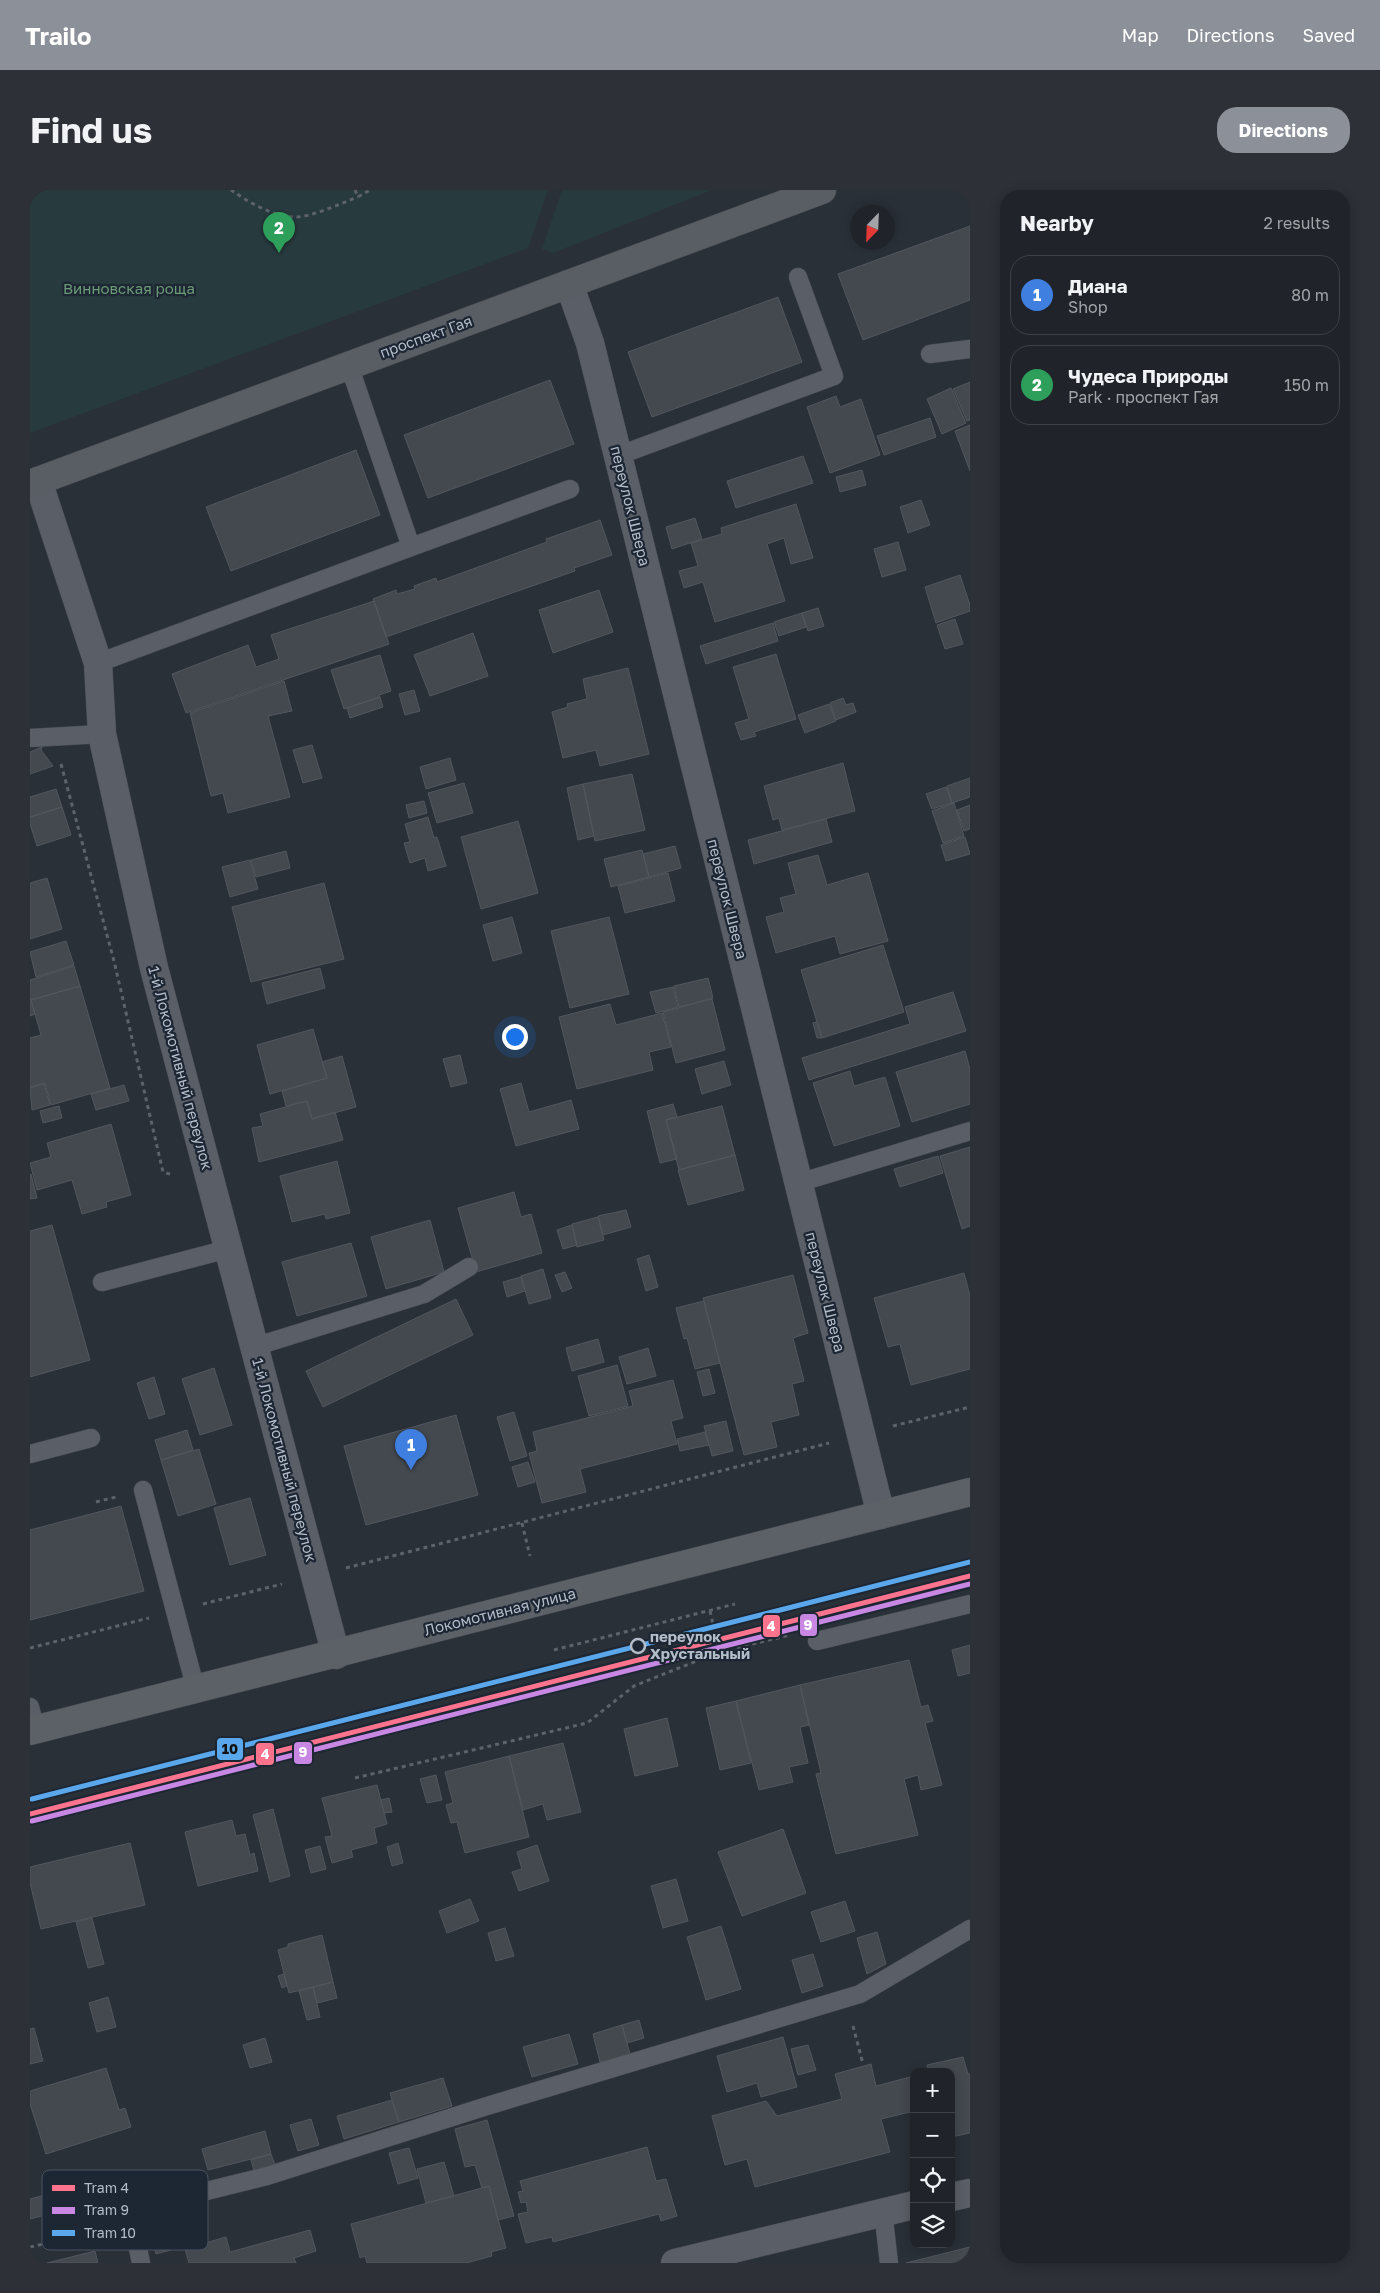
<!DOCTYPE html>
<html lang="en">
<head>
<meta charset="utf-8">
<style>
  body { margin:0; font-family:"Golos Text",sans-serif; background:#2d3036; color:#f1f3f6 }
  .controls { position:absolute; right:15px; bottom:15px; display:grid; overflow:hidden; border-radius:10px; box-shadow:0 2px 12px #0003 }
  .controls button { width:45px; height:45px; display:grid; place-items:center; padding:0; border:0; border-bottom:1px solid #3d4147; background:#20242a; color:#f1f3f6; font:25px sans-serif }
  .compass { position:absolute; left:820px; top:15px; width:45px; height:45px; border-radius:50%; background:#20242a; box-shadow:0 2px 12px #0003; rotate:203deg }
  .you { position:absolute; left:484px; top:846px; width:18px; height:18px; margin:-12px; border:4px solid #fff; border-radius:50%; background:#1a73e8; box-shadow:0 0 0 8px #1a73e833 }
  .badge { display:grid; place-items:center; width:32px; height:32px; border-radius:50%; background:#8c9099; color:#fff; font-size:16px; font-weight:700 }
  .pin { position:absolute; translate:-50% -41px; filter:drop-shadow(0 1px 2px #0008) }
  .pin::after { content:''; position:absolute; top:26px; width:18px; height:15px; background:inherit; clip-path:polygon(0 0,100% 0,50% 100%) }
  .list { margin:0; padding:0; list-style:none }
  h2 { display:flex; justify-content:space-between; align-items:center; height:65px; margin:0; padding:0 20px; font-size:21px }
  h2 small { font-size:16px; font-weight:400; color:#a2a4a8 }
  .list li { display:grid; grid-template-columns:32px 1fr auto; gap:15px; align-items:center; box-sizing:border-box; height:80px; margin:0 10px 10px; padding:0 10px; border:1px solid #3d4147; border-radius:20px }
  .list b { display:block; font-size:19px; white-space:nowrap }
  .list p { margin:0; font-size:16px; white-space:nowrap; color:#a2a4a8 }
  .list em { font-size:16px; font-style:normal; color:#a2a4a8 }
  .icon { flex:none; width:28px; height:28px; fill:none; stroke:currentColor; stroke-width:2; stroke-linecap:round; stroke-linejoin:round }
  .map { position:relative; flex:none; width:940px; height:2073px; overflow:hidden; border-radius:20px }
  header { display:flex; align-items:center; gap:30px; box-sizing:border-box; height:70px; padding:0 25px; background:#8c9099; color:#fff }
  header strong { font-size:24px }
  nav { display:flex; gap:28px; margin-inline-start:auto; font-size:18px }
  .intro { display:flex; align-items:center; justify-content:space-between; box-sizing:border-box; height:120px; padding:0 30px }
  h1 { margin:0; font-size:35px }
  .button { padding:12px 22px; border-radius:20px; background:#8c9099; color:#fff; font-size:18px; font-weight:700 }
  main { display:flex; gap:30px; padding:0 30px }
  aside { flex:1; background:#20242a; border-radius:20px; box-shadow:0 2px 12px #0003 }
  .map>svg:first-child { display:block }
  .green { fill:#273a3e }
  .building { fill:#444950; stroke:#52575f }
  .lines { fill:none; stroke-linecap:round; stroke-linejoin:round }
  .service-casing { stroke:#484c53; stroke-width:19 }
  .minor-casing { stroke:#484c53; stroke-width:29 }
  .secondary-casing { stroke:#484c53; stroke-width:29 }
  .primary-casing { stroke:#484c55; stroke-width:29 }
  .path { stroke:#5d636a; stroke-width:3; stroke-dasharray:4 4; stroke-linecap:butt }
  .service { stroke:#5a5e66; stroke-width:18 }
  .minor { stroke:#5a5e66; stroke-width:28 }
  .secondary { stroke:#595d64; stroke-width:28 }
  .primary { stroke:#5c6168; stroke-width:28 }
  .tram-1-casing { stroke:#1d2633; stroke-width:9 }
  .tram-2-casing { stroke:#1d2633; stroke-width:9 }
  .tram-3-casing { stroke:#1d2633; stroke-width:9 }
  .tram-1 { stroke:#fc738d; stroke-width:5 }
  .tram-2 { stroke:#c787e3; stroke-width:5 }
  .tram-3 { stroke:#5aa8eb; stroke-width:5 }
  .stop-dot { fill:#1d2633; stroke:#b4bcc9; stroke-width:2.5 }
  .labels { text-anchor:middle; stroke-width:4.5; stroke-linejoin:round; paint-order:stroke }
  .park-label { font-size:15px; fill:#6b9a76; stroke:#1d2633 }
  .street-label { font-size:15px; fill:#b4bcc9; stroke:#1d2633 }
  .stop-label { font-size:15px; font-weight:bold; fill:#b4bcc9; stroke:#1d2633; text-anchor:start }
  .key { fill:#1d2633; stroke:#4a5360; stroke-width:1 }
  .key-label { font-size:14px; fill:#b4bcc9 }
  .line-badge { stroke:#1d2633; stroke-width:2 }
  .badge-label { font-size:14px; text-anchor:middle; font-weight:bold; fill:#fff }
  .pale-badge-label { font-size:14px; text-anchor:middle; font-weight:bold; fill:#111 }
</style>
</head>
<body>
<header>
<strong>Trailo</strong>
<nav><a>Map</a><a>Directions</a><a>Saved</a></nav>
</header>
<div class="intro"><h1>Find us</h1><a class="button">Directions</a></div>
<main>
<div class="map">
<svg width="940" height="2073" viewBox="0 0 940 2073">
  <rect width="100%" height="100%" fill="#2a3038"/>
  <!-- green -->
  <path class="green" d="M0,0h518l-20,58 -498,185z
    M532,0h150l-159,63 -11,-4z"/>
  <!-- building -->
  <path class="building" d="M940,36v74l-107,40 -25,-66z
    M748,107l24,65 -150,55 -24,-65z
    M520,190l24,64 -146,54 -24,-63z
    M940,192v38l-3,1 -14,-32z
    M921,198l15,35 -24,11 -15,-35z
    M806,206l4,11 21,-8 19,56 -50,18 -23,-66z
    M900,228l6,19 -52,18 -7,-19z
    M940,235v46l-15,-40z
    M326,260l24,65 -149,56 -25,-64z
    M773,266l10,27 -77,25 -9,-27z
    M832,280l4,15 -26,7 -4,-15z
    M891,310l9,25 -22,8 -8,-26z
    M766,314l17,54 -22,6 -7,-26 -17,6 18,57 -70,21 -12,-40 -19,6 -5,-17 19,-5 -7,-23 31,-9 -1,-6z
    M665,328l7,21 -30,10 -6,-22z
    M570,330l12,35 -38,13 1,3 -189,66 -13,-38 23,-9 1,4 18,-5 -1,-3 22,-8 1,4 110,-40 -1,-3z
    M868,352l8,28 -24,7 -8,-28z
    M930,385l10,30v6l-34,12 -11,-36z
    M569,400l14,42 -60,21 -14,-43z
    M344,411l15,43 -203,69 -14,-39 76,-29 8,22 23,-8 -8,-24z
    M788,418l6,18 -16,5 -6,-18z
    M772,423l4,14 -27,9 -5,-14z
    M925,429l8,25 -18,5 -8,-24z
    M743,433l5,18 -72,23 -6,-18z
    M443,443l15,43 -58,20 -16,-41z
    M746,464l20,65 -42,13 2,4 -15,4 -6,-17 14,-4 -16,-52z
    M350,465l11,36 -12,4 1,2 -36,12 -13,-39z
    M598,478l21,86 -49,12 -4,-16 -33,8 -11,-46 16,-5 -1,-3 20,-5 -4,-20z
    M254,491l8,30 -24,5 22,81 -62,16 -5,-20 -12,3 -21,-83z
    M384,500l6,21 -15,4 -6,-21z
    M350,507l3,10 -33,11 -3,-10z
    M813,508l3,7 7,-2 3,9 -20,8 -6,-17z
    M799,514l7,17 -31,12 -7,-18z
    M282,555l10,33 -19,5 -10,-33z
    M12,557l-1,3 12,16 -23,8v-22z
    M420,568l6,22 -30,9 -6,-22z
    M813,573l12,48 -73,19 -3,-12 -6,2 -9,-34z
    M602,584l13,56 -50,11 -12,-57z
    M940,588v19l-18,6 -5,-17z
    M434,593l9,30 -36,10 -9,-30z
    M553,594l11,52 -16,4 -11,-52z
    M916,597l6,16 -20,6 -6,-15z
    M26,599l6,18 -32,10v-20z
    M394,611l3,12 -18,5 -3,-13z
    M924,613l10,33 -21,7 -11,-32z
    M940,615v24l-6,2 -7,-21z
    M32,617l9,28 -34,11 -7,-22v-7z
    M398,627l6,21 3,-1 9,29 -18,5 -3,-13 -15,5 -6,-20 6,-1 -5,-18z
    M796,629l6,23 -78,22 -6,-24z
    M488,631l20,72 -57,16 -20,-72z
    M935,647l5,17 -24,7 -5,-16z
    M645,656l6,22 -32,9 -6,-23z
    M612,660l7,27 -38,10 -7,-28z
    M256,661l4,17 -34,9 -5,-17z
    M788,665l9,30 41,-12 20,68 -48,13 -5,-18 -59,17 -10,-36 18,-5 -4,-14 16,-4 -8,-31z
    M220,670l8,29 -28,8 -8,-30z
    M638,683l7,28 -50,12 -7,-27z
    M17,688l15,51 -32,10v-56z
    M294,693l20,76 -93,23 -19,-75z
    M482,727l10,36 -29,8 -10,-36z
    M579,727l20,77 -59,14 -19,-77z
    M36,751l8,24 -38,12 -6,-25z
    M853,755l21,67 -82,26 -21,-68z
    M44,776l6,20 -49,14 4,14 -5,2v-36z
    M290,778l5,20 -58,16 -5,-21z
    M678,788l5,20 -34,9 -5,-21z
    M50,796l30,102 -59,17 -6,-22 -15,4v-49l11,-3 -10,-35z
    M643,797l5,20 -22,6 -6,-21z
    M923,802l13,39 -157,49 -7,-22 108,-34 -5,-17z
    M682,809l13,51 -49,13 -13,-51z
    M580,814l6,21 46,-12 9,34 -22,5 4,18 -76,19 -18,-72z
    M787,832l5,16h-5l-4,-15z
    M283,839l14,49 -57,16 -13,-49z
    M935,861l5,18v35l-58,18 -16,-50z
    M430,865l7,28 -16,4 -8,-28z
    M312,866l14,51 -44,12 -5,-18 -21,5 -4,-15 45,-13 -5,-16z
    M694,871l7,24 -29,9 -7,-25z
    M820,881l4,15 31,-9 15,49 -66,20 -21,-63z
    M491,893l8,29 42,-12 8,29 -63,17 -16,-57z
    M14,894l6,21 -18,5 -2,-22z
    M94,895l5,16 -33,9 -5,-16z
    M277,911l5,18 23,-7 8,28 -84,22 -7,-34 11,-2 -3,-12z
    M643,914l4,13 -11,3 11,39 -17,4 -13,-52z
    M29,916l3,12 -19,5 -3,-12z
    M692,916l13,49 -56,15 -13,-50z
    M81,934l20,71 -25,7 1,5 -25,7 -10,-34 -35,10 -7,-27 21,-6 -4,-14z
    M940,957v79l-8,3 -22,-73z
    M705,965l9,35 -56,15 -10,-35z
    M908,966l5,17 -43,14 -6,-18z
    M307,971l13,52 -24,6 -1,-5 -33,8 -12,-46z
    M1,984l6,24 -7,1v-24z
    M484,1002l7,25 10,-3 11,39 -66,19 -18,-64z
    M596,1020l5,17 -28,8 -5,-19z
    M568,1027l6,23 -27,7 -5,-23z
    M400,1030l14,52 -58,17 -15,-52z
    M22,1035l38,135 -60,17v-146z
    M542,1035l5,20 -14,4 -6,-19z
    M321,1053l16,53 -70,20 -15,-54z
    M619,1065l9,32 -12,4 -9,-32z
    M513,1079l8,29 -22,6 -8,-28z
    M535,1082l7,16 -10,4 -7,-17z
    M934,1083l6,23v73l-59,16 -11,-41 -12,3 -14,-49z
    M763,1085l15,58 -15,5 11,43 -12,3 7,31 -28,7 6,25 -33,8 -41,-157z
    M491,1087l4,14 -18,6 -4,-15z
    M426,1109l17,36 -150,72 -17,-36z
    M674,1111l16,62 -25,6 -8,-31 -3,1 -8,-31z
    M568,1149l6,23 -32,9 -6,-23z
    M618,1158l8,28 -29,8 -8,-27z
    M587,1175l11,41 -39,10 -11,-40z
    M184,1178l18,57 -32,10 -18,-56z
    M679,1179l6,24 -12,3 -6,-24z
    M124,1187l11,37 -16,5 -12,-36z
    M643,1190l10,38 -12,3 6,23 -97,25 6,23 -44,11 -13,-50 8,-2 -4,-19 100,-26 -4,-15z
    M484,1222l13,44 -17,5 -13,-44z
    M426,1225l22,80 -112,30 -22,-79z
    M696,1231l7,30 -21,5 -8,-30z
    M157,1240l6,20 -32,10 -6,-20z
    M675,1242l4,13 -29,6 -3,-12z
    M169,1259l17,55 -38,12 -17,-56z
    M498,1272l7,20 -17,5 -6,-20z
    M220,1308l16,57 -36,10 -16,-57z
    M91,1316l23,85 -114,29v-90z
    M940,1455v28l-12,3 -6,-26z
    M879,1470l12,47 7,-2 5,16 -8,2 17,62 -21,5 -3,-15 -14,4 14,56 -82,19 -20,-80 5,-1 -21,-88z
    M770,1495l9,40 -9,2 8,36 -19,4 4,15 -34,8 -23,-89z
    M706,1511l15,62 -31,7 -14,-62z
    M637,1528l11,48 -43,10 -11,-47z
    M533,1553l18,69 -34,8 -4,-16 -20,6 -14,-54z
    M479,1566l20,81 -64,16 -8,-31 -6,1 -5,-18 7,-2 -8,-31z
    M406,1585l6,25 -15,3 -7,-24z
    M347,1595l10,39 -13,4 3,15 -26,7 2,7 -21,6 -7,-26 7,-1 -10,-38z
    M359,1608l3,14 -8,1 -3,-13z
    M243,1619l17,67 -20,6 -17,-67z
    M202,1630l4,16 9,-2 5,21 4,-2 4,18 -60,15 -13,-54z
    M753,1639l23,64 -64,23 -24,-64z
    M100,1653l15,62 -104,24 -11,-46v-16z
    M368,1653l5,20 -11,3 -5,-19z
    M507,1655l12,36 -30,10 -7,-19 10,-3 -5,-17z
    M290,1656l6,23 -15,4 -6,-23z
    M646,1689l12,42 -25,7 -12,-42z
    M440,1709l9,22 -32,12 -8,-22z
    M815,1711l10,30 -34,11 -10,-30z
    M62,1728l12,46 -16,4 -12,-46z
    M691,1736l20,63 -35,11 -19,-63z
    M475,1738l9,28 -18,5 -8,-28z
    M847,1742l9,32 -19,10 -10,-36z
    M292,1745l11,47 -44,11 -11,-43 10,-3v-3z
    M783,1764l10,32 -21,7 -10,-33z
    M254,1784l3,12 -5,2 -4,-12z
    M303,1792l4,16 -20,5 -4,-16z
    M283,1797l7,30 -13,3 -8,-29z
    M78,1807l8,30 -19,5 -8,-29z
    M609,1830l5,18 -17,5 -5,-18z
    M592,1835l8,29 -30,8 -7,-28z
    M4,1838l9,33 -13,3v-35z
    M539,1844l9,30 -46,13 -9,-30z
    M753,1847l14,50 -36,10 -4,-14 -30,9 -10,-36z
    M235,1848l7,24 -22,6 -7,-23z
    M778,1855l8,25 -18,5 -7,-26z
    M933,1867l5,17h2v59l-19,4v-65h-23l-1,-7z
    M841,1874l5,22 38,-10v35l-33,8 9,33 -135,35 -8,-28 -22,6 -13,-49 54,-15 11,15 65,-17 -7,-25z
    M76,1878l13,42 6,-2 6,19 -85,27 -16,-50v-13z
    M413,1888l9,28 -53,16 -9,-29z
    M362,1910l7,22 -55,17 -7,-23z
    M281,1929l8,26 -21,6 -8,-26z
    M457,1930l27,96 -16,4 -9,-34 -7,2 -7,-23 -10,2 -10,-38z
    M235,1941l6,23 -63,16 -6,-21z
    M617,1957l9,34 10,-2 11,37 -16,5 -2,-7 -106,28 -1,-5 -26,6 -8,-29 10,-2 -2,-10 -5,1 -3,-11 5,-1 -3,-10z
    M379,1958l9,30 -20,6 -9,-31z
    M241,1964l4,11 -21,6 -3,-11z
    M414,1972l10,34 -28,7 -9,-34z
    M459,1996l17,62 -15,4 1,4 -26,7h-99l-2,-7 -5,2 -9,-34z
    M41,1998l7,28 -22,6 -3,-9 -23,6v-20z
    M162,2019l8,33 -44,12 -9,-33z
    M280,2040l6,21 -22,7 2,5h-107l-4,-14 41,-12 4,15z
    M940,2057v16h-64z
    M65,2061l3,12h-51z"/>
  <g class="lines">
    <!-- service casing -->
    <g class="service-casing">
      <path id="service" d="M900,164l40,-5
        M587,266l217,-80 -36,-99
        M381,357l159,-58
        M68,473l313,-116 -62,-182
        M0,548l72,-4
        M768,993l172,-52
        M72,1092l126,-33
        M224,1157l170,-53 45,-27
        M0,1264l61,-16
        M113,1300l53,200
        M787,1451l153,-37
        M0,1517l6,23
        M853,2021l6,52
        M111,2073l-11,-53 137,-34 220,-70 373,-112 110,-65"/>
    </g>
    <!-- minor casing -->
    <g class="minor-casing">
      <path id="minor" d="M539,94l21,59 291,1172
        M8,291l60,182 4,71 52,234 182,687
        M921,2007l19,-4
        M645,2073l239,-58"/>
    </g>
    <!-- secondary casing -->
    <g class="secondary-casing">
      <path id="secondary" d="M0,294l792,-294"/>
    </g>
    <!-- primary casing -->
    <g class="primary-casing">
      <path id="primary" d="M0,1541l940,-239"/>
    </g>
    <!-- path -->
    <path class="path" d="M201,0c17,12 43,27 64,27 18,0 46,-14 63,-20
      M325,0l3,7 12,-7
      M844,20l1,2
      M31,574l53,197 49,211 10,3
      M863,1236l77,-19
      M66,1312l20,-5
      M492,1333l8,33
      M316,1378l483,-125
      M173,1414l79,-20
      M680,1421l9,41
      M0,1458l119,-30
      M524,1460l181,-46
      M325,1588l232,-55 47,-37 85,-34 71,-17
      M823,1836l10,38
      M0,2057l75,-17"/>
    <!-- service -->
    <use href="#service" class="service"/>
    <!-- minor -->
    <use href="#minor" class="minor"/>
    <!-- secondary -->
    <use href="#secondary" class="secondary"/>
    <!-- primary -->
    <use href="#primary" class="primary"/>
    <!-- tram-1 casing -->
    <g class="tram-1-casing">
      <path id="tram-1" d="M0,1624l940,-238"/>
    </g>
    <!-- tram-2 casing -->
    <g class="tram-2-casing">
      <path id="tram-2" d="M2,1631l938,-237"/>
    </g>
    <!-- tram-3 casing -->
    <g class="tram-3-casing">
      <path id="tram-3" d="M2,1609l938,-237"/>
    </g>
    <!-- tram-1 -->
    <use href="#tram-1" class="tram-1"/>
    <!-- tram-2 -->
    <use href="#tram-2" class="tram-2"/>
    <!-- tram-3 -->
    <use href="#tram-3" class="tram-3"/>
  </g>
  <!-- markers -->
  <circle class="stop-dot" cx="608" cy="1456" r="7"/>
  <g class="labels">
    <!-- park labels -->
    <g class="park-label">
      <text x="99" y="104">Винновская роща</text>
    </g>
    <!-- street labels -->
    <g class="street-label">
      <text transform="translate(396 147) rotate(-20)" y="5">проспект Гая</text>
      <text transform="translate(600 316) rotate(76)" y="5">переулок Швера</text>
      <text transform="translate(697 709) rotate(76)" y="5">переулок Швера</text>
      <text transform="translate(150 878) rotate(75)" y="5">1-й Локомотивный переулок</text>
      <text transform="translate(795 1102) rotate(76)" y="5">переулок Швера</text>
      <text transform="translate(254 1270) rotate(75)" y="5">1-й Локомотивный переулок</text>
      <text transform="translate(470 1422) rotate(-14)" y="5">Локомотивная улица</text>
    </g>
    <!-- stop labels -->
    <g class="stop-label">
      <text x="620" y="1452">переулок<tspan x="620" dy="17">Хрустальный</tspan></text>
    </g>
  </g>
  <!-- legend -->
  <rect x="12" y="1980" width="166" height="80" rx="8" class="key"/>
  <rect x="22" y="1995" width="23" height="6" fill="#fc738d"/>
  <rect x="22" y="2017" width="23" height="7" fill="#c787e3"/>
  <rect x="22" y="2040" width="23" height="6" fill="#5aa8eb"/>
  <g class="key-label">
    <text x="54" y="2003">Tram 4</text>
    <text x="54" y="2025">Tram 9</text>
    <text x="54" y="2048">Tram 10</text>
  </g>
  <g class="line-badge">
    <rect x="769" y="1423" width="19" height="24" rx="5" fill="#c787e3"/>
    <rect x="732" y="1424" width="19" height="24" rx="5" fill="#fc738d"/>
    <rect x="186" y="1547" width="28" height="24" rx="5" fill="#5aa8eb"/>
    <rect x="263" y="1551" width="20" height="24" rx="5" fill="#c787e3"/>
    <rect x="225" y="1552" width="20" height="24" rx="5" fill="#fc738d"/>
  </g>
  <g class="badge-label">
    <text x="778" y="1440">9</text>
    <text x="741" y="1441">4</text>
    <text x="273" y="1567">9</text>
    <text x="235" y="1569">4</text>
  </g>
  <g class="pale-badge-label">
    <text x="200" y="1564">10</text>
  </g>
</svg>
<div class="controls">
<button>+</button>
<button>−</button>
<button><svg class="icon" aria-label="locate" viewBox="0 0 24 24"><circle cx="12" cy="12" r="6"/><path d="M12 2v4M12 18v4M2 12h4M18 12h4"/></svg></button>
<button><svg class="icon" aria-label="layers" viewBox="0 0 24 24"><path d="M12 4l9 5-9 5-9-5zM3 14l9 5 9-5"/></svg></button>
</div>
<svg class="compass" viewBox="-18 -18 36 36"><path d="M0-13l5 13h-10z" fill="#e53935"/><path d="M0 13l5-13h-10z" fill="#a2a4a8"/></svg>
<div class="you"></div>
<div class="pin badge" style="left:381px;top:1280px;background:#3f7fe0">1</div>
<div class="pin badge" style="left:249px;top:63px;background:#2e9e5b">2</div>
</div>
<aside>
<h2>Nearby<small>2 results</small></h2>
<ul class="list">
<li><span class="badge" style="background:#3f7fe0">1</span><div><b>Диана</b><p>Shop</p></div><em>80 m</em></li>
<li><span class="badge" style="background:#2e9e5b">2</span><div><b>Чудеса Природы</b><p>Park · проспект Гая</p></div><em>150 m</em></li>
</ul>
</aside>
</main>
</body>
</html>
